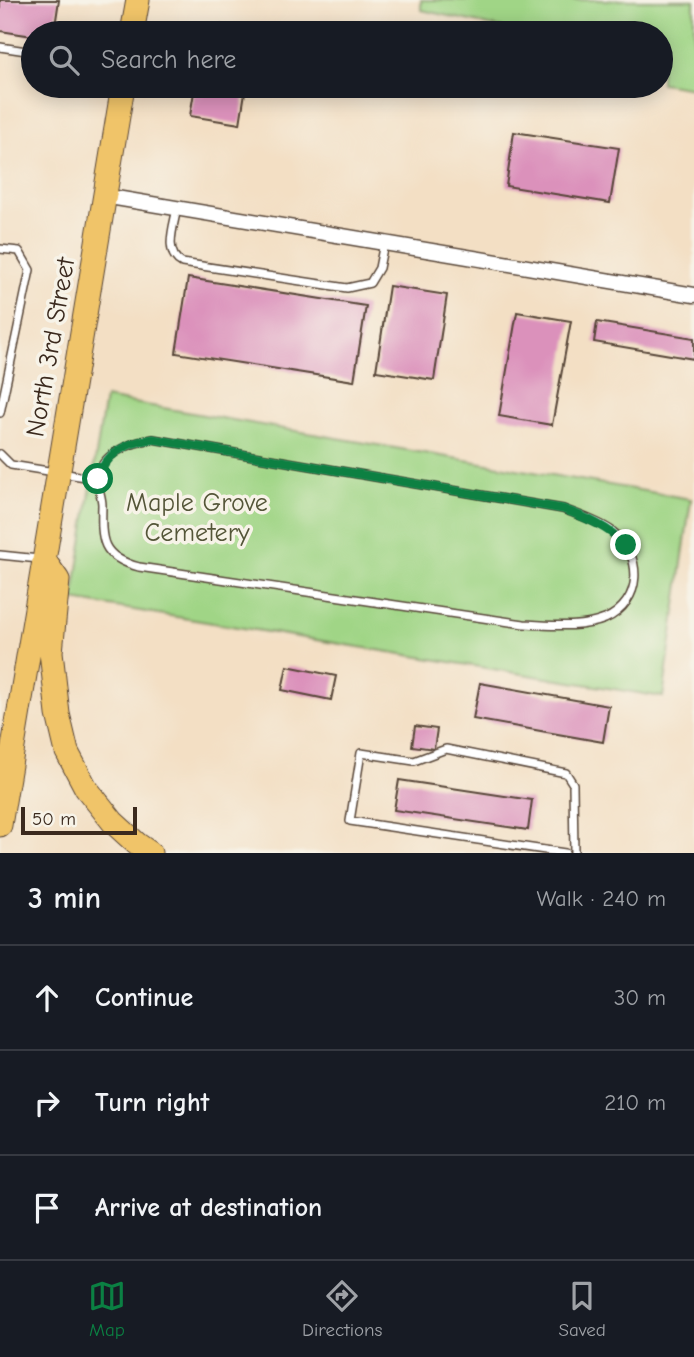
<!DOCTYPE html>
<html lang="en">
<head>
<meta charset="utf-8">
<style>
  body { margin:0; font-family:"Comic Neue",sans-serif; background:#242831; color:#f1f3f6 }
  .scale { position:absolute; left:21px; bottom:18px; width:116px; box-sizing:border-box; padding-left:7px; border:4px solid #3b2a1e; border-top:0; font-size:19px; line-height:24px; white-space:nowrap; color:#3b2a1e; -webkit-text-stroke:5px #f7f3e8; paint-order:stroke }
  .stop { position:absolute; width:21px; height:21px; margin:-16px; border:5px solid #0b8043; border-radius:50%; background:#fff }
  .stop.end { background:#0b8043; border-color:#fff; box-shadow:0 2px 7px #0008 }
  .list { margin:0; padding:0; list-style:none }
  h2 { display:flex; justify-content:space-between; align-items:center; height:91px; margin:0; padding:0 28px; font-size:30px }
  h2 small { font-size:23px; font-weight:400; color:#9ea1a6 }
  .list li { display:grid; grid-template-columns:46px 1fr auto; gap:21px; align-items:center; box-sizing:border-box; height:105px; padding:0 28px; border-top:2px solid #363941 }
  .list b { display:block; font-size:26px; white-space:nowrap }
  .list em { font-size:23px; font-style:normal; color:#9ea1a6 }
  .icon { flex:none; width:38px; height:38px; fill:none; stroke:currentColor; stroke-width:2; stroke-linecap:round; stroke-linejoin:round }
  .map { position:relative; flex:none; width:694px; height:853px; overflow:hidden }
  .search { position:absolute; background:#171b24; box-shadow:0 4px 18px #0003; left:21px; right:21px; top:21px; height:77px; display:flex; align-items:center; gap:18px; box-sizing:border-box; padding:0 24px; border-radius:38px; color:#9ea1a6; font-size:26px }
  .sheet { height:406px; background:#171b24 }
  nav { display:flex; justify-content:space-around; align-items:center; box-sizing:border-box; height:98px; border-top:2px solid #363941; background:#171b24; font-size:19px; color:#9ea1a6 }
  nav a { display:grid; justify-items:center; gap:4px }
  nav .on { color:#0b8043 }
  .map>svg:first-child { display:block }
  .green { fill:#a0d586; stroke:#6e8052; stroke-width:2 }
  .building { fill:#db91bb }
  .lines { fill:none; stroke-linecap:round; stroke-linejoin:round }
  .service-casing { stroke:#574537; stroke-width:10 }
  .minor-casing { stroke:#574537; stroke-width:17 }
  .trunk-casing { stroke:#574537; stroke-width:25 }
  .service { stroke:#fff; stroke-width:7 }
  .minor { stroke:#fff; stroke-width:14 }
  .trunk { stroke:#f0c469; stroke-width:23 }
  .route { stroke:#0b8043; stroke-width:9 }
  .labels { text-anchor:middle; stroke-width:7; stroke-linejoin:round; paint-order:stroke }
  .street-label { font-size:26px; fill:#3b2a1e; stroke:#f7f3e8 }
  .park-label { font-size:26px; fill:#545538; stroke:#f7f3e8 }
</style>
</head>
<body>
<div class="map">
<svg width="694" height="853" viewBox="0 0 694 853">
  <rect width="100%" height="100%" fill="#f7f3e8"/>
  <filter id="ink" filterUnits="userSpaceOnUse"><feTurbulence type="fractalNoise" baseFrequency=".0143" numOctaves="2"/><feDisplacementMap in="SourceGraphic" scale="14" xChannelSelector="R" yChannelSelector="G"/><feConvolveMatrix kernelMatrix="1 2 1 2 8 2 1 2 1" color-interpolation-filters="sRGB"/></filter>
  <filter id="wash" filterUnits="userSpaceOnUse"><feTurbulence type="fractalNoise" baseFrequency=".00686" numOctaves="4" result="noise"/><feDisplacementMap in="SourceGraphic" scale="28" xChannelSelector="R" yChannelSelector="G"/><feGaussianBlur stdDeviation="1.57" result="paint"/><feColorMatrix in="noise" values="0 0 0 0 0 0 0 0 0 0 0 0 0 0 0 0 0 1.4 0 .05"/><feComposite in="paint" operator="in"/></filter>
  <g filter="url(#wash)">
    <rect width="100%" height="100%" fill="#f3dfc4"/>
    <!-- green -->
    <path class="green" d="M421,0h273v88l-33,-5v-50h-137l-103,-23z
      M105,398l586,101 -28,198 -590,-97z"/>
    <g id="blocks">
      <!-- building -->
      <path class="building" d="M0,0h59l-5,33h-21v3l-33,-5z
        M222,25l40,7v1h-41z
        M195,86h51l-6,38 -50,-8z
        M514,132l105,16 -9,55 -104,-17z
        M188,278l178,28 -12,75 -178,-28z
        M389,286l58,9 -13,85 -58,-9z
        M517,312l54,9 -19,104 -53,-9z
        M597,322l97,16v21l-100,-17z
        M287,666l49,10 -5,24 -49,-10z
        M480,683l129,23 -6,36 -130,-23z
        M415,726l22,3 -3,20 -22,-3z
        M399,780l133,20 -4,30 -134,-20z"/>
    </g>
  </g>
  <g filter="url(#ink)">
    <use href="#blocks" fill-opacity="0" stroke="#574537" stroke-width="2"/>
    <g class="lines">
      <!-- service casing -->
      <g class="service-casing">
        <path id="service" d="M0,47l33,5
          M177,208c-3,18 -14,45 5,55l165,25 23,-5 9,-15 5,-25
          M0,249l19,2 11,19 -30,143
          M153,439l410,70c16,6 35,12 49,22 32,24 31,71 -7,88 -25,10 -55,6 -81,5l-385,-57c-38,-10 -38,-26 -37,-62 0,-9 -5,-18 -4,-27 2,-25 35,-36 55,-39z
          M0,454l11,11 87,14
          M0,555l39,4
          M565,853l-215,-32 11,-68 53,8 32,-12 120,24 7,11 1,69"/>
      </g>
      <!-- minor casing -->
      <g class="minor-casing">
        <path id="minor" d="M104,196l590,99"/>
      </g>
      <!-- trunk casing -->
      <g class="trunk-casing">
        <path id="trunk" d="M132,33l6,-33
          M44,560l14,20 -7,72 7,62 9,38 19,36 27,34 24,22 13,9
          M0,825l123,-739"/>
      </g>
      <!-- service -->
      <use href="#service" class="service"/>
      <!-- minor -->
      <use href="#minor" class="minor"/>
      <!-- trunk -->
      <use href="#trunk" class="trunk"/>
    </g>
  </g>
  <g class="lines" filter="url(#ink)">
    <!-- route -->
    <path class="route" d="M98,479c7,-26 30,-37 55,-40l410,70c24,9 45,18 63,36"/>
  </g>
  <g class="labels">
    <!-- street labels -->
    <g class="street-label">
      <text transform="translate(50 347) rotate(-80)" y="9">North 3rd Street</text>
    </g>
    <!-- park labels -->
    <g class="park-label">
      <text x="197" y="511">Maple Grove<tspan x="197" dy="30">Cemetery</tspan></text>
    </g>
  </g>
</svg>
<div class="scale">50 m</div>
<div class="stop" style="left:98px;top:479px"></div>
<div class="stop end" style="left:626px;top:545px"></div>
<div class="search"><svg class="icon" aria-label="search" viewBox="0 0 24 24"><circle cx="10" cy="10" r="6"/><path d="M15 15l6 6"/></svg>Search here</div>
</div>
<section class="sheet">
<h2>3 min<small>Walk · 240 m</small></h2>
<ul class="list">
<li><svg class="icon" aria-label="ahead" viewBox="0 0 24 24"><path d="M12 20V5M6 11l6-6 6 6"/></svg><div><b>Continue</b></div><em>30 m</em></li>
<li><svg class="icon" aria-label="right" viewBox="0 0 24 24"><path d="M7 20v-9h11M14 6l5 5-5 5"/></svg><div><b>Turn right</b></div><em>210 m</em></li>
<li><svg class="icon" aria-label="arrive" viewBox="0 0 24 24"><path d="M6 21V4h12l-3 4 3 4H6"/></svg><div><b>Arrive at destination</b></div></li>
</ul>
</section>
<nav>
<a class="on"><svg class="icon" aria-label="map" viewBox="0 0 24 24"><path d="M3 6l6-2 6 2 6-2v14l-6 2-6-2-6 2zM9 4v14M15 6v14"/></svg>Map</a>
<a><svg class="icon" aria-label="directions" viewBox="0 0 24 24"><path d="M12 3l9 9-9 9-9-9zM9 14v-3h6M13 9l2 2-2 2"/></svg>Directions</a>
<a><svg class="icon" aria-label="saved" viewBox="0 0 24 24"><path d="M7 4h10v16l-5-4-5 4z"/></svg>Saved</a>
</nav>
</body>
</html>
